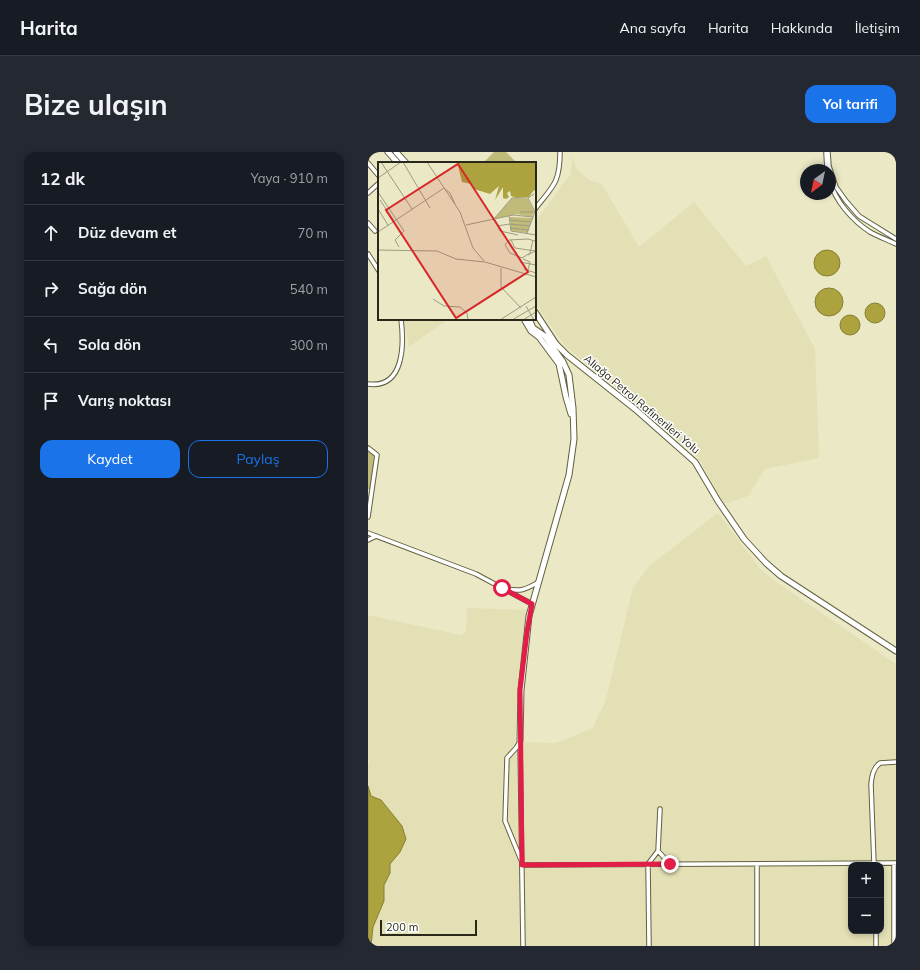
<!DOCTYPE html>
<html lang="tr">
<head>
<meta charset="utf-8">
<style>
  body { margin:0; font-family:Mulish,sans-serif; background:#242831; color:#f1f3f6 }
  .controls { position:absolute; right:12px; bottom:12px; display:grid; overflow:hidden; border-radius:8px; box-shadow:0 2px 6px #0003 }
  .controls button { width:36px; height:36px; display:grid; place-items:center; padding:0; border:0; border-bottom:1px solid #363941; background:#171b24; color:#f1f3f6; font:20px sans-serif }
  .compass { position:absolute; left:432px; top:12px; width:36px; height:36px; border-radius:50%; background:#171b24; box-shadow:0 2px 6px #0003; rotate:213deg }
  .scale { position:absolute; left:12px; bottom:10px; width:97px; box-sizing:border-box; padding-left:4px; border:2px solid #29281a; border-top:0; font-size:11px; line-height:14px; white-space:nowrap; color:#29281a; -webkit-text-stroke:3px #fff; paint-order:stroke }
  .stop { position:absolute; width:12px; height:12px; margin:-9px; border:3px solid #e11d48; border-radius:50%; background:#fff }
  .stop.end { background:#e11d48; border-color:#fff; box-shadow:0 1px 4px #0008 }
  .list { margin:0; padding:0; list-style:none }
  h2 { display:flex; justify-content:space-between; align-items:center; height:52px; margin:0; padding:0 16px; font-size:17px }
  h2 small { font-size:13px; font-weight:400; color:#9ea1a6 }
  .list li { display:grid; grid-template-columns:26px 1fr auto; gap:12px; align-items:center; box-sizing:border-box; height:56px; padding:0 16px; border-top:1px solid #363941 }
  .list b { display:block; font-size:15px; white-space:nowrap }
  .list em { font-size:13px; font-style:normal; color:#9ea1a6 }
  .actions { display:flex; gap:8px; padding:12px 16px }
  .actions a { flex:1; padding:9px 0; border:1px solid #1a73e8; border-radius:12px; text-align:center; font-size:14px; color:#1a73e8 }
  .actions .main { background:#1a73e8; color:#fff }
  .icon { flex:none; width:22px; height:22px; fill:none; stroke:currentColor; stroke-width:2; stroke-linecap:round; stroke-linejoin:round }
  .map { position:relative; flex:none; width:528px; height:794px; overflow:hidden; border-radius:12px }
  header { display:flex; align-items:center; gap:24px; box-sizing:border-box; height:56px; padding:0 20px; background:#171b24; border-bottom:1px solid #363941 }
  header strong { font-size:19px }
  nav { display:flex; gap:22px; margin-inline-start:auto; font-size:14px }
  .intro { display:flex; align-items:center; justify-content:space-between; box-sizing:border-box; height:96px; padding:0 24px }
  h1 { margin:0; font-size:28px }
  .button { padding:10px 18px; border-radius:12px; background:#1a73e8; color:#fff; font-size:14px; font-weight:700 }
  main { display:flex; gap:24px; padding:0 24px }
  aside { flex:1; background:#171b24; border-radius:12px; box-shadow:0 2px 6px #0003 }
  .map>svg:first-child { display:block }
  .built { fill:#e3e0b5; fill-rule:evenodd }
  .green { fill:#c0bb79 }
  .water { fill:#aca33e; stroke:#857e33 }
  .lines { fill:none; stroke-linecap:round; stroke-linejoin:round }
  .street-casing { stroke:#626040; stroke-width:5.5 }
  .secondary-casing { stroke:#626040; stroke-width:7 }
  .street { stroke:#fff; stroke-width:3.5 }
  .secondary { stroke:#fff; stroke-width:5 }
  .route { stroke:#e11d48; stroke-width:5 }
  .labels { text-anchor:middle; stroke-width:3; stroke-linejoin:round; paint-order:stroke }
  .street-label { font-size:11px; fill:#29281a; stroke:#fff }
  .inset-road { fill:none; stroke:#9d9b81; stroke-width:1 }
  .view { fill:#d62828; fill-opacity:0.15; stroke:#d62828; stroke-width:2 }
  .inset-edge { fill:none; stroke:#29281a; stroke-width:2 }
</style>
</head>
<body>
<header>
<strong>Harita</strong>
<nav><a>Ana sayfa</a><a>Harita</a><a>Hakkında</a><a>İletişim</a></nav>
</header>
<div class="intro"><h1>Bize ulaşın</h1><a class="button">Yol tarifi</a></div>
<main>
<aside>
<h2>12 dk<small>Yaya · 910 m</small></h2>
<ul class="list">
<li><svg class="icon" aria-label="ahead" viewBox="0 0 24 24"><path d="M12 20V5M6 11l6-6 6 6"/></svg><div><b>Düz devam et</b></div><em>70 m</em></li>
<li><svg class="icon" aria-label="right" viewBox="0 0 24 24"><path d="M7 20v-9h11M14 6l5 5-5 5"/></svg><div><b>Sağa dön</b></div><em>540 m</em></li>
<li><svg class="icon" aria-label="left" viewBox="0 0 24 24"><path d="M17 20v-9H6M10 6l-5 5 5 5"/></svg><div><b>Sola dön</b></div><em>300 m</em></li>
<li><svg class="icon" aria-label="arrive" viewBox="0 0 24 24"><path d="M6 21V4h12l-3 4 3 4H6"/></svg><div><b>Varış noktası</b></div></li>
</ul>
<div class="actions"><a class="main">Kaydet</a><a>Paylaş</a></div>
</aside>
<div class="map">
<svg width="528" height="794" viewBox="0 0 528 794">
  <rect width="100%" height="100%" fill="#eae8c5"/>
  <!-- built -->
  <path class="built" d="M205,4l3,12 13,12 13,4 37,63 55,-45 52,64 20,-10 49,93 4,109 -54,11 -17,27 -24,8 -26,-47 -43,-39 -89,-71 -31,-44v-81l35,-47z
    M36,167h44l-39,28z
    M350,361l44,58 20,15 114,78v282h-525l2,-19 11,-26v-16l6,-12v-9l10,-12 -29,-56 -3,-10v-20l2,-6 -2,-2v-143l93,20 5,-4 1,-23 61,2 -9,78 -4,54 41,1 37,-15 4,-10 8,-15 28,-115 16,-22zM483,713h30v66h-30z"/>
  <!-- green -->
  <path class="green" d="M126,0h12l11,11h-34z
    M0,299l6,4 -3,35 -3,-1z"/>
  <!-- water -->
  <path class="water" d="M446 111a13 13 0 1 1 26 0a13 13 0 1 1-26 0Z
    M447 150a14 14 0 1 1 28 0a14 14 0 1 1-28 0Z
    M497 161a10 10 0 1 1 20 0a10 10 0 1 1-20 0Z
    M472 173a10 10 0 1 1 20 0a10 10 0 1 1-20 0Z
    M0,634l3,10 10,4 21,26 4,13 -6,13 -10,12v9l-6,12v16l-11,26 -2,19h-3z"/>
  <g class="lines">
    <!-- street casing -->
    <g class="street-casing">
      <path id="street" d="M460,0l1,14 7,21 10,14 13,15 37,23
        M458,1l1,17
        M0,11l11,13
        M462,29c5,20 23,40 40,51 9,5 18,8 26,12
        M0,41l11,-10
        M167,57c18,-23 25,-26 25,-57
        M0,71l7,8
        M0,102l11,17
        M0,232c37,5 36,-41 33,-65
        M0,296l9,7 -9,62
        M0,381l108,41 56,30
        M0,388l8,-4
        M138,437c16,3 20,0 33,-7
        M152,589l3,205
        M152,590l-4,6 -9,10 -2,63 16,39
        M290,699l12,13
        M389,712v82
        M506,712l-3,-80c1,-8 2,-16 9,-21l16,-1
        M154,713l374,-2
        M508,779v15
        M281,794l-1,-82 10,-13 2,-42
        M526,794v-83"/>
    </g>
    <!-- secondary casing -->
    <g class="secondary-casing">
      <path id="secondary" d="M20,0l10,11
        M28,0l10,11
        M167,160l21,32 11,11 68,54 60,53 23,39 26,38 22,24 15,13 115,75
        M156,167l7,12 8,6 20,27 7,33 5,17
        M152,589l1,-51 8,-74 40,-141 5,-36 -1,-31 -4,-33 -6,-13 -18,-26 -12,-8 -4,-9"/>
    </g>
    <!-- street -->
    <use href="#street" class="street"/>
    <!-- secondary -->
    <use href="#secondary" class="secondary"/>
  </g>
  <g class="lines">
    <!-- route -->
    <path class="route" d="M134,436l30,16 -5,28 -7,58 2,175 148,-1"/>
  </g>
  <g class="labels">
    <!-- street labels -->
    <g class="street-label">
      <text transform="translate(274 252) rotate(40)" y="4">Aliağa Petrol Rafinerileri Yolu</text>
    </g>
  </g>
  <!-- overview -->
  <g transform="translate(10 10)">
    <rect width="158" height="158" fill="#eae8c5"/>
    <path d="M134,36l16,1 6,12 -2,6 -15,-3 -23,5zM132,55l23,1 -2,4 -16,-2 16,2 -4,11 -16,-2z" fill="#c0bb79"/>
    <path d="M79,0h79v30l-2,-2 -5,7 -12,1 -6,-2 -1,-5 -3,2 2,4 -3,2 -3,-1v-11l-8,13 4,-14 -9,8 -16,-5 -3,-5 -9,-2z" fill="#aca33e"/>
    <path class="inset-road" d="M3,0l31,47M25,0l27,46M49,0l33,50 13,36 11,13M0,16l23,-16M67,27l5,4 5,11M0,30l26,39 -9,9 4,7M2,38l14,21M0,47l10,16M142,50h15M131,54l2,15 25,4M115,58l19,-22h16l6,-4M117,58l5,11 18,4M131,58l22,2M132,62l20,2M88,63l47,-10 20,2M119,64l13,-2M132,66l19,2M0,70l66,-44M149,71l8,-21 -7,-14M133,78l4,8 20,3 -7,4M155,78l-3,13 -8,5 -12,-5 -5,-8 4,-5 19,-1 7,2M0,88l59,1 19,8 29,3 51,15M145,97l7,3 -2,8M142,100l16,3M123,106v19l20,21M146,107l12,4M55,137l11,7 16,1 7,6 1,7M148,144l8,14M122,158l36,-23M134,158l24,-14M145,158l13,-8"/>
    <path class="view" d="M80,2l70,108 -72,46 -70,-108z"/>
    <rect width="158" height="158" class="inset-edge"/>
  </g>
</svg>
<div class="controls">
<button>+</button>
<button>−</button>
</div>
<svg class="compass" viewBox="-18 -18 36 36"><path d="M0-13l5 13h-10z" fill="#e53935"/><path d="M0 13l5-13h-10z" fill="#9ea1a6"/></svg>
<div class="scale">200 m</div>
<div class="stop" style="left:134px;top:436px"></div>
<div class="stop end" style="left:302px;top:712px"></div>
</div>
</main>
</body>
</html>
